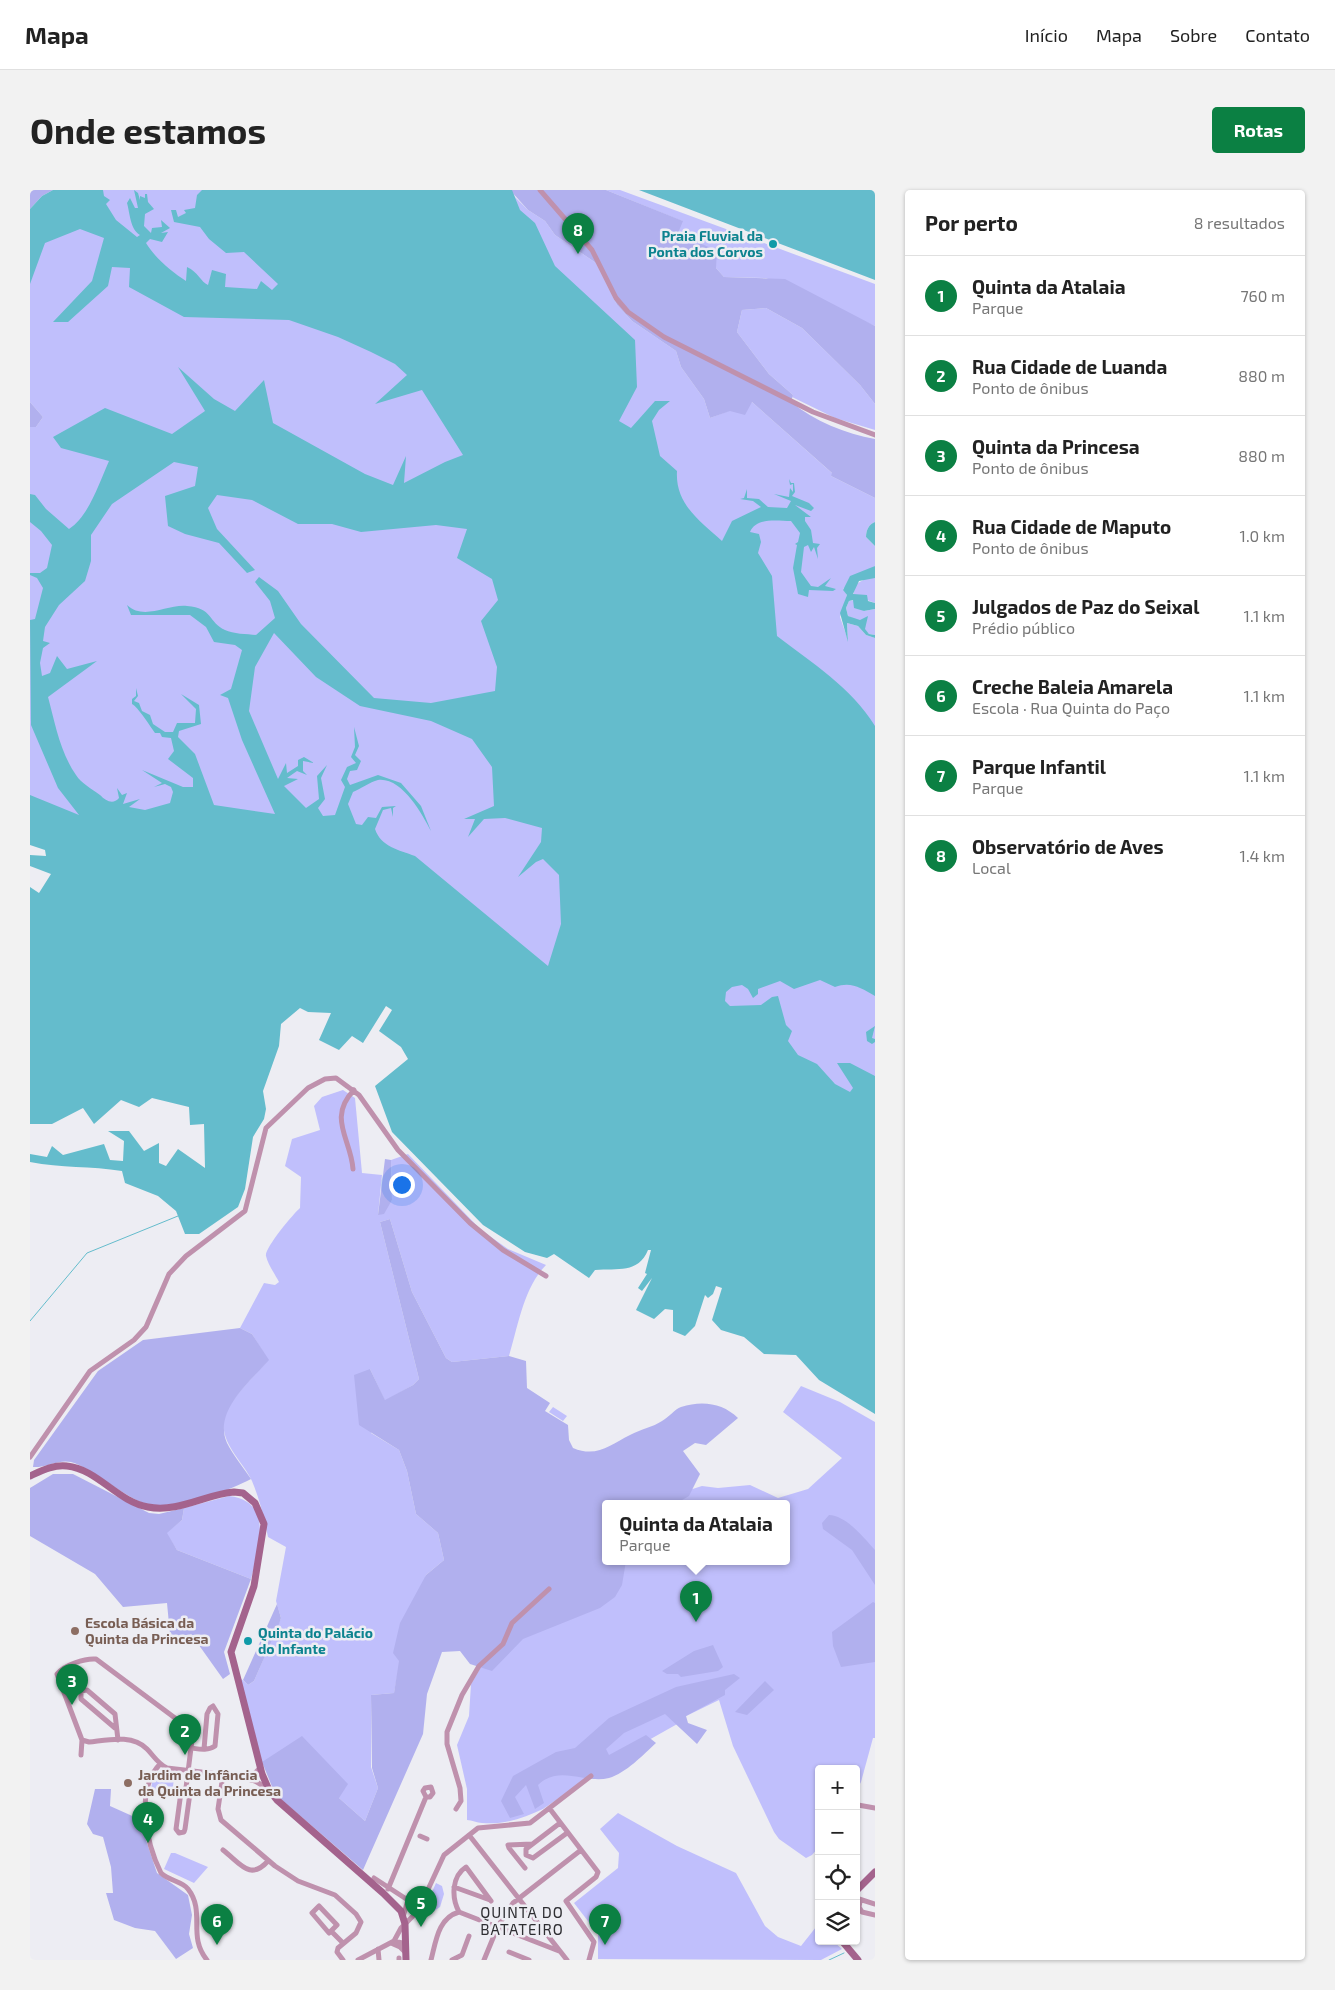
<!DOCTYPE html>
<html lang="pt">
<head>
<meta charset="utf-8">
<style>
  body { margin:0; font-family:"Exo 2",sans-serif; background:#f2f2f2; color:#222 }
  .controls { position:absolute; right:15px; bottom:15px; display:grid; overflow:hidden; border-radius:5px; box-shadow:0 1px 4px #0004 }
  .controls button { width:45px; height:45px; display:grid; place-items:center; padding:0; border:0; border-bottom:1px solid #e0e0e0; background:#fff; color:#222; font:25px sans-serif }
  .you { position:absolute; left:371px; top:994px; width:18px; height:18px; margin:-12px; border:4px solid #fff; border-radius:50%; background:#1a73e8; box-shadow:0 0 0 8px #1a73e833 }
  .badge { display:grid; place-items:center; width:32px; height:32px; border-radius:50%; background:#0b8043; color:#fff; font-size:16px; font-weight:700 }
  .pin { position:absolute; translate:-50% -41px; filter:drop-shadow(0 1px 2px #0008) }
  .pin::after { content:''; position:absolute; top:26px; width:18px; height:15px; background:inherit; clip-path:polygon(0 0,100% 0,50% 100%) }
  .popup { position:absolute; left:572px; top:1310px; width:188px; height:65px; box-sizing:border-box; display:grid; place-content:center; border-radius:5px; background:#fff; filter:drop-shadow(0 1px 4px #0005); font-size:16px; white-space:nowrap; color:#767676 }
  .popup b { font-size:19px; color:#222 }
  .popup::after { content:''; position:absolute; left:50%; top:100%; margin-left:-10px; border:10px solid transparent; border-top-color:#fff }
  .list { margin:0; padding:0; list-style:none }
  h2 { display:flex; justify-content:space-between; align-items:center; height:65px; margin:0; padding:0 20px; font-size:21px }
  h2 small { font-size:16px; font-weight:400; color:#767676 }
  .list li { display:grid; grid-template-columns:32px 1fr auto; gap:15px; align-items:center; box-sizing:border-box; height:80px; padding:0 20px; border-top:1px solid #e0e0e0 }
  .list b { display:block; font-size:19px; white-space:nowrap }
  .list p { margin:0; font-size:16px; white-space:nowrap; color:#767676 }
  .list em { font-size:16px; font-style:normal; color:#767676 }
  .icon { flex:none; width:28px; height:28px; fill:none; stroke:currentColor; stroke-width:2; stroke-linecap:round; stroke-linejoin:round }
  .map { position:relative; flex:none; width:845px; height:1770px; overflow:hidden; border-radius:5px }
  header { display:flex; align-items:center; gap:30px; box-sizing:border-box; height:70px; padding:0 25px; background:#fff; border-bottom:1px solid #e0e0e0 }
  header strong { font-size:24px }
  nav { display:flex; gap:28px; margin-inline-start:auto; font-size:18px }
  .intro { display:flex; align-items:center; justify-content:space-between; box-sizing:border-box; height:120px; padding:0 30px }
  h1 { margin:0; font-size:35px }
  .button { padding:12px 22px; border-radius:5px; background:#0b8043; color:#fff; font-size:18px; font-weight:700 }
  main { display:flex; gap:30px; padding:0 30px }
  aside { flex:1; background:#fff; border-radius:5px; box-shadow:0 1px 4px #0004 }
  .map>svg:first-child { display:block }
  .green { fill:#c0bffc }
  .forest { fill:#b1b0ee }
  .water { fill:#64bccc; fill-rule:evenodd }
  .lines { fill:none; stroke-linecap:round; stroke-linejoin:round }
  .stream { stroke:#64bccc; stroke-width:1 }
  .street { stroke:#bf91ad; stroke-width:5 }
  .secondary { stroke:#a4638d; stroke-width:7 }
  .culture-dot { fill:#0f9aa8; stroke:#ededf3; stroke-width:2 }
  .education-dot { fill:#8d6e63; stroke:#ededf3; stroke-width:2 }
  .labels { text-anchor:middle; stroke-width:5; stroke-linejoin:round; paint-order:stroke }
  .culture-label { font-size:14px; font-weight:bold; fill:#0d838f; stroke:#ededf3; text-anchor:end }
  .education-label { font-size:14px; font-weight:bold; fill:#785e54; stroke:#ededf3; text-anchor:start }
  .neighbourhood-label { font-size:15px; letter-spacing:1px; fill:#2e2e32; stroke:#ededf3 }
</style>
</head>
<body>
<header>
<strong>Mapa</strong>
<nav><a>Início</a><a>Mapa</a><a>Sobre</a><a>Contato</a></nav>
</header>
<div class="intro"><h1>Onde estamos</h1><a class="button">Rotas</a></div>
<main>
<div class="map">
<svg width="845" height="1770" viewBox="0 0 845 1770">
  <rect width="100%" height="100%" fill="#ededf3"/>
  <!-- green -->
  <path class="green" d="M23,0h459l3,7 13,13 17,11 10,14 41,28 21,42 15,16 44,30 5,16 23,32 6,19 42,-16 81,72 -2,2 44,22v24c-6,2 -9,8 -9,15l9,9v20l-32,23 4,6 -7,22 8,23 -1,-17 11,3 8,9 9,3v622l-279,-275 -566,-179v-379h6l7,-10 -13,-15v-193z
    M576,0h14l255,94v42l-109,-48 -42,-1 -8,-9 -14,-24h-19l-7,-7 6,-16z
    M736,118l36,20 58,57 15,19v26l-40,-12 -43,-21 1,-2 -24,-21 -32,-42 5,-22z
    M837,388h8v25l-22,-8 3,-11z
    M824,410l10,11 11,-2v26l-6,-1 -4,-4v-6l-17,-8 -2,-8 3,-7z
    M313,900l12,8 7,75 20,2 -4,40 14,-15 -1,-40 17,-6 73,76 27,19 38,16c-22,22 -28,61 -37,91l-57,6 -6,-4 -34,-66 -22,-73 -10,3 39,157 -6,6 -28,16 -15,-32 1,64 28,17 8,21 9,43 22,19 6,27 -18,15 -26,86 -6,32 -23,2v72l7,21 -13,33 -26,-23 -77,-36 -23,-85 9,8 6,-4 27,-63 -5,-17 10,-54 -18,-10c-4,-19 -8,-37 -16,-56 -9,-20 -32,-37 -28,-62 3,-18 33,-45 44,-59l-16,-26 -12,-6 24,-45 11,2 4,-3c-4,-8 -11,-17 -13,-26 -2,-7 27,-42 34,-48l1,-31 -16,-11 7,-27 28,-9 -6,-24 8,-9z
    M771,1196l39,16 35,20v316h-2l-12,44 -5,9v-22h-37v78l-7,8 -6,3 -27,-19 -5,-7 -41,-86 -14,-46 -41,20 1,3 -55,31 -81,55c-19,9 -39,16 -61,14 -5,0 -10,-3 -15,-3v-31l-10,-44 12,-29 2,-32 10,-17 125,-106h180v-58h-165l59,-10 22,-7 16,2 32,-3 28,13 30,-9 34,-31 -59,-46z
    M523,1217l14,9 -4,5 -14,-9z
    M199,1306c46,5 29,54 22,83l-74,-29 -11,-17 16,-13 2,-12z
    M123,1586l21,3 -2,14 -21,-3z
    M588,1623l59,33 59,27 29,53 13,11 23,9 15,-19 3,2v12h14l9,8 -21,11 -223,-1v-25l-24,-31 44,-35 1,-15 -19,-24z
    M141,1663h4l33,14 -14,16 -30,-14z
    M406,1693l6,3 2,8 -4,13 -9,6 -7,-3z"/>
  <!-- forest -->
  <path class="forest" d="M0,0h23l-11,6 -12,13z
    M480,0h96l77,31 -7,17 7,6h19l15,7 -1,17 8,9 61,2 90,47v78l-15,-19 -58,-57 -36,-20 -24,2 -5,22 32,42 24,21 -2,7c23,19 55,32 84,37v59l-44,-22 1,-3 -80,-71 -7,13 -15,-4 -20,7 -6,-19 -23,-32 -5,-16 -44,-30 -15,-16 -21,-42 -41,-28 -10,-14 -17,-11z
    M0,212l13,15 -7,10h-6z
    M355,969l6,1 1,40 -8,14 -6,1z
    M360,1029l22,73 34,66 6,4 57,-6 17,5 1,27 23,15 -5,8 23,14 1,15 4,8c24,10 37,-3 57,-13 11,-6 23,-8 32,-14 6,-3 13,-12 19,-14 21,-7 42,-4 57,11l-32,27 -11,-2 -12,8 17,23 -11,22 -12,7h-71v58h20l-4,24 -7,12 -15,11 -77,31 -31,32 -22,-7 -10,-13 -18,1 -15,42 -4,40 -60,136 -88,-76 -13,-32 40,-26 46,48 -9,14 26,23 13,-33 -6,-20 -1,-73 23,-2 5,-32 -6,-8 7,-30 26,-48 18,-15 -6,-27 -22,-19 -9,-43 -8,-21 -40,-25 -5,-50 16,-6 15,31 28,-15 6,-6 -39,-157z
    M210,1138l12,6 17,26c-19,22 -56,51 -42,83 6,12 16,24 24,36 -24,13 -84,34 -110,23 -22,-9 -49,-34 -70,-40 -12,-3 -26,6 -38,5l1,-7 64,-89 45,-31z
    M23,1284h20l76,39 10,1 25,-6 -2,12 -15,13 10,17 74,29 -27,73 6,22 -7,5 -32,-45 -7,8 -13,3 -4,-42 -44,4 -28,-33 -65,-38v-48z
    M799,1325c18,1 34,22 46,35v35l-23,-35 -29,-21 -1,-6z
    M843,1412l2,1v59l-34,5 -8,-21 -1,-14z
    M247,1414l4,14 -2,6 -25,57 -6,4 -5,-5z
    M683,1455l10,22 -5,4 -37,6 -3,-3h-11l-5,-3 32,-20z
    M704,1484l6,4 -15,12v5l-39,21 2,7 19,7 -10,14 -32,-30 -41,19 -18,16 3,6 37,-20 10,8c-13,12 -30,30 -47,35 -25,6 -49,-14 -71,7l6,18 -9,6 -9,-24 -11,12 9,17 -14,4 -9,-17 12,-25 43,-24 19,-4 34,-30 67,-31z
    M735,1491l9,9 -27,25 -12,-3z
    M65,1599h16l-1,17 29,13 18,54 31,22 4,20 -3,19 4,14 -17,11 -21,-28 -20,-3 -21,-8 -8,-27h7l-2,-26 -8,-30 -10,-3 -6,-10z"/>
  <!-- water -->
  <path class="water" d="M23,0h50l1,6 6,4 -4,4 10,16 21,17 3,-2c-10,-6 -10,-22 -13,-32l3,-5 5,10h3l-4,-18 4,3 2,7v-4l5,2v-4h2l1,8 6,7 -9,5 -1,12 7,7 1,-5 10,-1 -1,-7 9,8 -9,5 7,-1 -6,10 -12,-3 -4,4c9,15 26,29 40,38l1,-14c11,5 14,15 21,18l4,-15 14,4 -1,13 32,2 4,-8 11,9 6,-6 -34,-32 -18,1 -17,-14 -9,-12 -26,-5 -3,-12h5l2,7 8,-4 -2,-3 11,-2 2,-13 5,-5h310l8,20 15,13 20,43 80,74 2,47 -18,34 12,7 24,-27h15l-11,9 -7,11 8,35 17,15c-2,33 22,49 45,70l10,-20 29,-14 -8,-6 -13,-2 4,-1 3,-9v9l12,1 9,8 19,1 4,-7 -17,-7 15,3 1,-9 3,4v-8l-3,1 -1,-6 2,4h3l1,9 -3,4 17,7 5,5 -3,3 -16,-6 16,12h-6v4l6,9 2,13 7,1 -3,4 1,11 -4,-12 -3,5 -3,-7 -4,2 -3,25 10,14 7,1 13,-9 -6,8 11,3 -3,2 -24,-1 -1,7 -10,-3 -5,-26 4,-23 -2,-1 3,-2 2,-9 -9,-12c-14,0 -35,-4 -41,11l9,2 2,8 -3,11 14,23 5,60c35,27 74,51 98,90v270c-14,-8 -24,-15 -40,-9l-15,-7 -26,9 -14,-8 -22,8v5l-5,4 -5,-9 -6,-4 -10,2 -6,5 -1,9 5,5 31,-1 11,-8 6,-1 8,29 6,6 -4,10 10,14 19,9 18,20 15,8 3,-4 -16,-25h13l25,13v338l-56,-34 -23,-25 -32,-1 -20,-17 -23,-7 -9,-10 10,-32 -6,-2 -3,8 -5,4 -3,-3 -10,31 -10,10 -12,-5v-21l-8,-1 -11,10 -18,-9 16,-32 -10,13 -4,-3 9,-14 -2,-1 6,-23h-3c-10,24 -30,18 -53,20l-6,8 -35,-24 -7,4 -22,-6 -42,-27 -91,-93 -17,-46 33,-27 -7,-12 -22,-16 13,-21 -6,-4 -23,37 -11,-7 -13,14 -20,-10 12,-27 -23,-1 -8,-4 -19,16 -2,22 -16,45 3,18 -2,10 -11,18 -8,52 -7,18 -39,27h-14l-9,-23 -18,-15 -33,-13 -3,-12c-31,-5 -61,-3 -92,-9v-8l17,3 5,-11 11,9 41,-11 6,16 13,1 1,-20 -16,-10h21l15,20 15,-8v20l7,3 12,-17 27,19 -1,-44 -14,1 -1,-18 -37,-9 -13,9 -18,-7 -27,24 -11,-16 -31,16h-22v-237l9,6 12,-19 -21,-8v-11l16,1 -1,-6 -15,-5v-50l49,20 -21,-27 -27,-63 -1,-105 5,-1 8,-31 -6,-10 -7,-3v-2h10l7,-5 5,-23 -11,-14 -11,-9v-28l5,1 11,14 23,20c20,-13 30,-46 40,-68l-48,-13 -8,-11 52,-29 67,26 33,-23 -27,-44 36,32 21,12 29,-31 9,43 92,51 28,11 13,-29 -2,27 41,-21 18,-7 -41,-65 -47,14 32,-29 -12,-11 -24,-12 -33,-15 -49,-17 -105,-3 -55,-30 1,-19 -18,-1 -4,19 -40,36h-15l39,-41 12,-43 -24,-9 -35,14 -15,41v-75l12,-13zM144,272l24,5 -3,19 -30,10 3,30 17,8 34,9 28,30 8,-3 -38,-41 -9,-21 9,-13 35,5 46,24h34l29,8 75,-7 31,4 -10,29 35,21 6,21 -17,21 16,46 -2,24 -64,12 -57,-5 -73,-74 -23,-33 -19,-14 -4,5 15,19 5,17 -19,17c-9,-1 -23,-1 -31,-5 -17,-8 -12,-22 -38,-24 -20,-2 -43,15 -60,-1l4,10h59l16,12 8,15 21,3 7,5 -11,39 -11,6 8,3 14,42 33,74 -61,-9 -19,-51 -17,-17 1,-6 22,-7 -2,-19 -18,-11 15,15 -1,14h-18l-4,9h-8l-12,-8 -3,-9 -8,-4 -3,-8 -5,-2 4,-5 -2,-8v8l-4,3v5c6,3 18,22 23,29h5l2,4 9,1 3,13 -6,8 25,19v9h-10l-41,-17 20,13 -8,4 11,-3 6,3 2,5 -3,11 -25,7 -16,-3 11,-8 -17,5 4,-11 -5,2 -5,-7 2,10c-6,7 -13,3 -19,-3 -8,-6 -19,-12 -24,-20 -16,-23 -21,-52 -28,-78l49,-36 -30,8 -10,-13 -7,17 -8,3 -2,-13 3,-15 7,-5 -7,-2 2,-14 14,-22 26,-24 6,-20v-26l21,-31zM244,443l42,44 44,29 71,15 41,18 20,28 2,39 -30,13h11l-7,18 16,-18 21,-1 37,10 -1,14 -23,35 18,-15 7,-3 16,16 2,49 -13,42 -133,-110c-16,-6 -34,-9 -40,-27l8,-19 8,-2 2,9v-9l3,-2 -14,1 -6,11 -8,-1 -6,8 -6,-1 -8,-20 5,-12c7,-3 17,-10 25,-12 24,-3 44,34 53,51l-10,-25 -20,-23 -23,-8 -28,10 -3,-6 3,-8 7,-1 4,-9 -6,-6 4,-9 -5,-19 1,20 -4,10 5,6 -9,4 -6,13 4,7 -10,28 -12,1 -5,-8 7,-9 -4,-21 6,-13 -10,11 2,23 -13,9 -22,-22 14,-7 -11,-1 10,-7 10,4 -4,-4v-10l11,2 -10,-6 -6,3v6l-11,7 -1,-10 -8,16 -29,-68 6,-44z
    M609,0h236v90z
    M845,332v24l-9,-9c0,-7 3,-13 9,-15z
    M845,376v12l-16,3 -6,13 14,1 1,6 7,2v6l-11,2 -10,-3 -1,-8 -4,1 -3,7 2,8 12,4 8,-4 -3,13 4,5 6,1v3l-9,-3 -8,-9 -11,-3 1,19 -8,-29 7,-18 -4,-5 7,-14z
    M845,836l-3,12 3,1v3l-3,2 -5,-3 -1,-9z"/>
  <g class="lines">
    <!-- stream -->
    <path class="stream" d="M0,1131l57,-68 91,-37
      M799,1770l15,-7"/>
    <!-- street -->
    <path class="street" d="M510,0l52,60 24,48 12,14 36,25 149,75 62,23
      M323,979c-2,-30 -26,-51 1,-79
      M0,1267l60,-86 44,-31 12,-13 23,-53 17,-18 59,-45 21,-83 42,-40 17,-9 11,-1 23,17 39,55 72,73 33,27 43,26
      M85,1538l-34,-29v-8l6,-1 28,24 3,26
      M52,1550l-25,-66c7,-9 28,-16 39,-15l91,68 5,13 -6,48
      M52,1550l7,2c19,-2 43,-8 58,7 6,6 11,15 20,19l77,9 9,-2 7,-7
      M161,1558c8,1 17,3 24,-2l3,-32 -5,-8 -3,2 -3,6 -3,35
      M51,1565l1,-15
      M130,1574c-25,26 -14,79 1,109 8,8 21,8 27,16 18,23 -1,47 19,71
      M193,1585l-5,34 3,11 54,46 23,15 37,14 21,19 5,8 -5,11 -18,15 -1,4 6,8
      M214,1588l11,3 13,8
      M156,1598l4,5 -5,36 -1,3 -5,1 -3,-4 5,-37z
      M426,1619l5,-8 -1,-13 -13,-44v-12l15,-37 17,-29 24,-22 9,-21 37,-34
      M520,1619l48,63 -2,5 -30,24 28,41 -5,18
      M826,1623l2,-8 17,3
      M530,1633l-34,26v6l7,3 34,-25
      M439,1645l98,125
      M390,1646l7,3
      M193,1660c18,14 27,31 45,11
      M495,1678l-16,-20 -1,-3 24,-1
      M344,1688l40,26
      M424,1697l36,13
      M358,1699l38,-92 -3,-6 2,-3 6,-1 2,6 -3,4h-4
      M826,1708l19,6
      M830,1711l-1,6 3,5 13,3
      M429,1722l100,39
      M429,1722c-8,-15 -7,-36 7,-45l25,34
      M373,1727l5,-17
      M301,1741l6,-6 -18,-19 -7,7 17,20 2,-2 12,12
      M364,1751l7,-13 17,-17 26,-56 34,-27 52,-5 61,-47
      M361,1753l9,4 5,5
      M348,1759l1,11
      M479,1762l20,8
      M328,1770l36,-19 12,3
      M369,1770v-2
      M401,1770c5,-19 7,-42 28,-48
      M422,1770l10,-5 7,-19
      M454,1770l14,-34 15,-23 68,-53"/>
    <!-- secondary -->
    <path class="secondary" d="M0,1286c11,-5 25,-12 37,-10 30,3 51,36 81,41 30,6 58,-13 86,-15l9,1 12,10 9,21 -10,62 -23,66 31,122 7,16 8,10 106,93 18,18 4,13 1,36
      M826,1701l19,-19
      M812,1751l16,19"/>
  </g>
  <!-- markers -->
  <g class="culture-dot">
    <circle cx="743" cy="54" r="5"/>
    <circle cx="218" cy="1451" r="5"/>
  </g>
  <g class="education-dot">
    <circle cx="45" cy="1441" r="5"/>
    <circle cx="98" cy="1593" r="5"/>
  </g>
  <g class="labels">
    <!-- culture labels -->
    <g class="culture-label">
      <text x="733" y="51">Praia Fluvial da<tspan x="733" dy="16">Ponta dos Corvos</tspan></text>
      <text x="228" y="1448" text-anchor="start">Quinta do Palácio<tspan x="228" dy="16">do Infante</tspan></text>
    </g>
    <!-- education labels -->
    <g class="education-label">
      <text x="55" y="1438">Escola Básica da<tspan x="55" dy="16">Quinta da Princesa</tspan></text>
      <text x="108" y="1590">Jardim de Infância<tspan x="108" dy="16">da Quinta da Princesa</tspan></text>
    </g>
    <!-- neighbourhood labels -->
    <g class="neighbourhood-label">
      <text x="492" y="1728">QUINTA DO<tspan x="492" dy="17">BATATEIRO</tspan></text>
    </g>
  </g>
</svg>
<div class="controls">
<button>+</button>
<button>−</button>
<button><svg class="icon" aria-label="locate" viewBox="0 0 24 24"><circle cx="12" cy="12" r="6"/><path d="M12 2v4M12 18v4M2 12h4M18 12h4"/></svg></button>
<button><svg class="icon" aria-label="layers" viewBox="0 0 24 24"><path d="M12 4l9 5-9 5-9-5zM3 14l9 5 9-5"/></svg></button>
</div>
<div class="you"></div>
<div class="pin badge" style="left:666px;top:1432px">1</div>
<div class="popup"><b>Quinta da Atalaia</b>Parque</div>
<div class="pin badge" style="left:155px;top:1565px">2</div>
<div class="pin badge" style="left:42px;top:1515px">3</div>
<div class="pin badge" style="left:118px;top:1653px">4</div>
<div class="pin badge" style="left:391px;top:1737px">5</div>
<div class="pin badge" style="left:187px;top:1755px">6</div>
<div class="pin badge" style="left:575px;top:1755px">7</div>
<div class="pin badge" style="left:548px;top:64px">8</div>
</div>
<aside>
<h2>Por perto<small>8 resultados</small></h2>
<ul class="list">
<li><span class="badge">1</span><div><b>Quinta da Atalaia</b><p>Parque</p></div><em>760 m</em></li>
<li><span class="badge">2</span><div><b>Rua Cidade de Luanda</b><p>Ponto de ônibus</p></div><em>880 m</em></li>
<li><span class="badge">3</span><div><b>Quinta da Princesa</b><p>Ponto de ônibus</p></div><em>880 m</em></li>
<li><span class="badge">4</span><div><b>Rua Cidade de Maputo</b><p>Ponto de ônibus</p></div><em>1.0 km</em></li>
<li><span class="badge">5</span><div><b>Julgados de Paz do Seixal</b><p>Prédio público</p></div><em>1.1 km</em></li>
<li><span class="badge">6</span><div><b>Creche Baleia Amarela</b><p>Escola · Rua Quinta do Paço</p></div><em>1.1 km</em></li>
<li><span class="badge">7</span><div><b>Parque Infantil</b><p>Parque</p></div><em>1.1 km</em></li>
<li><span class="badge">8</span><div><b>Observatório de Aves</b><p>Local</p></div><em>1.4 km</em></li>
</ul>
</aside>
</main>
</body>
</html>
